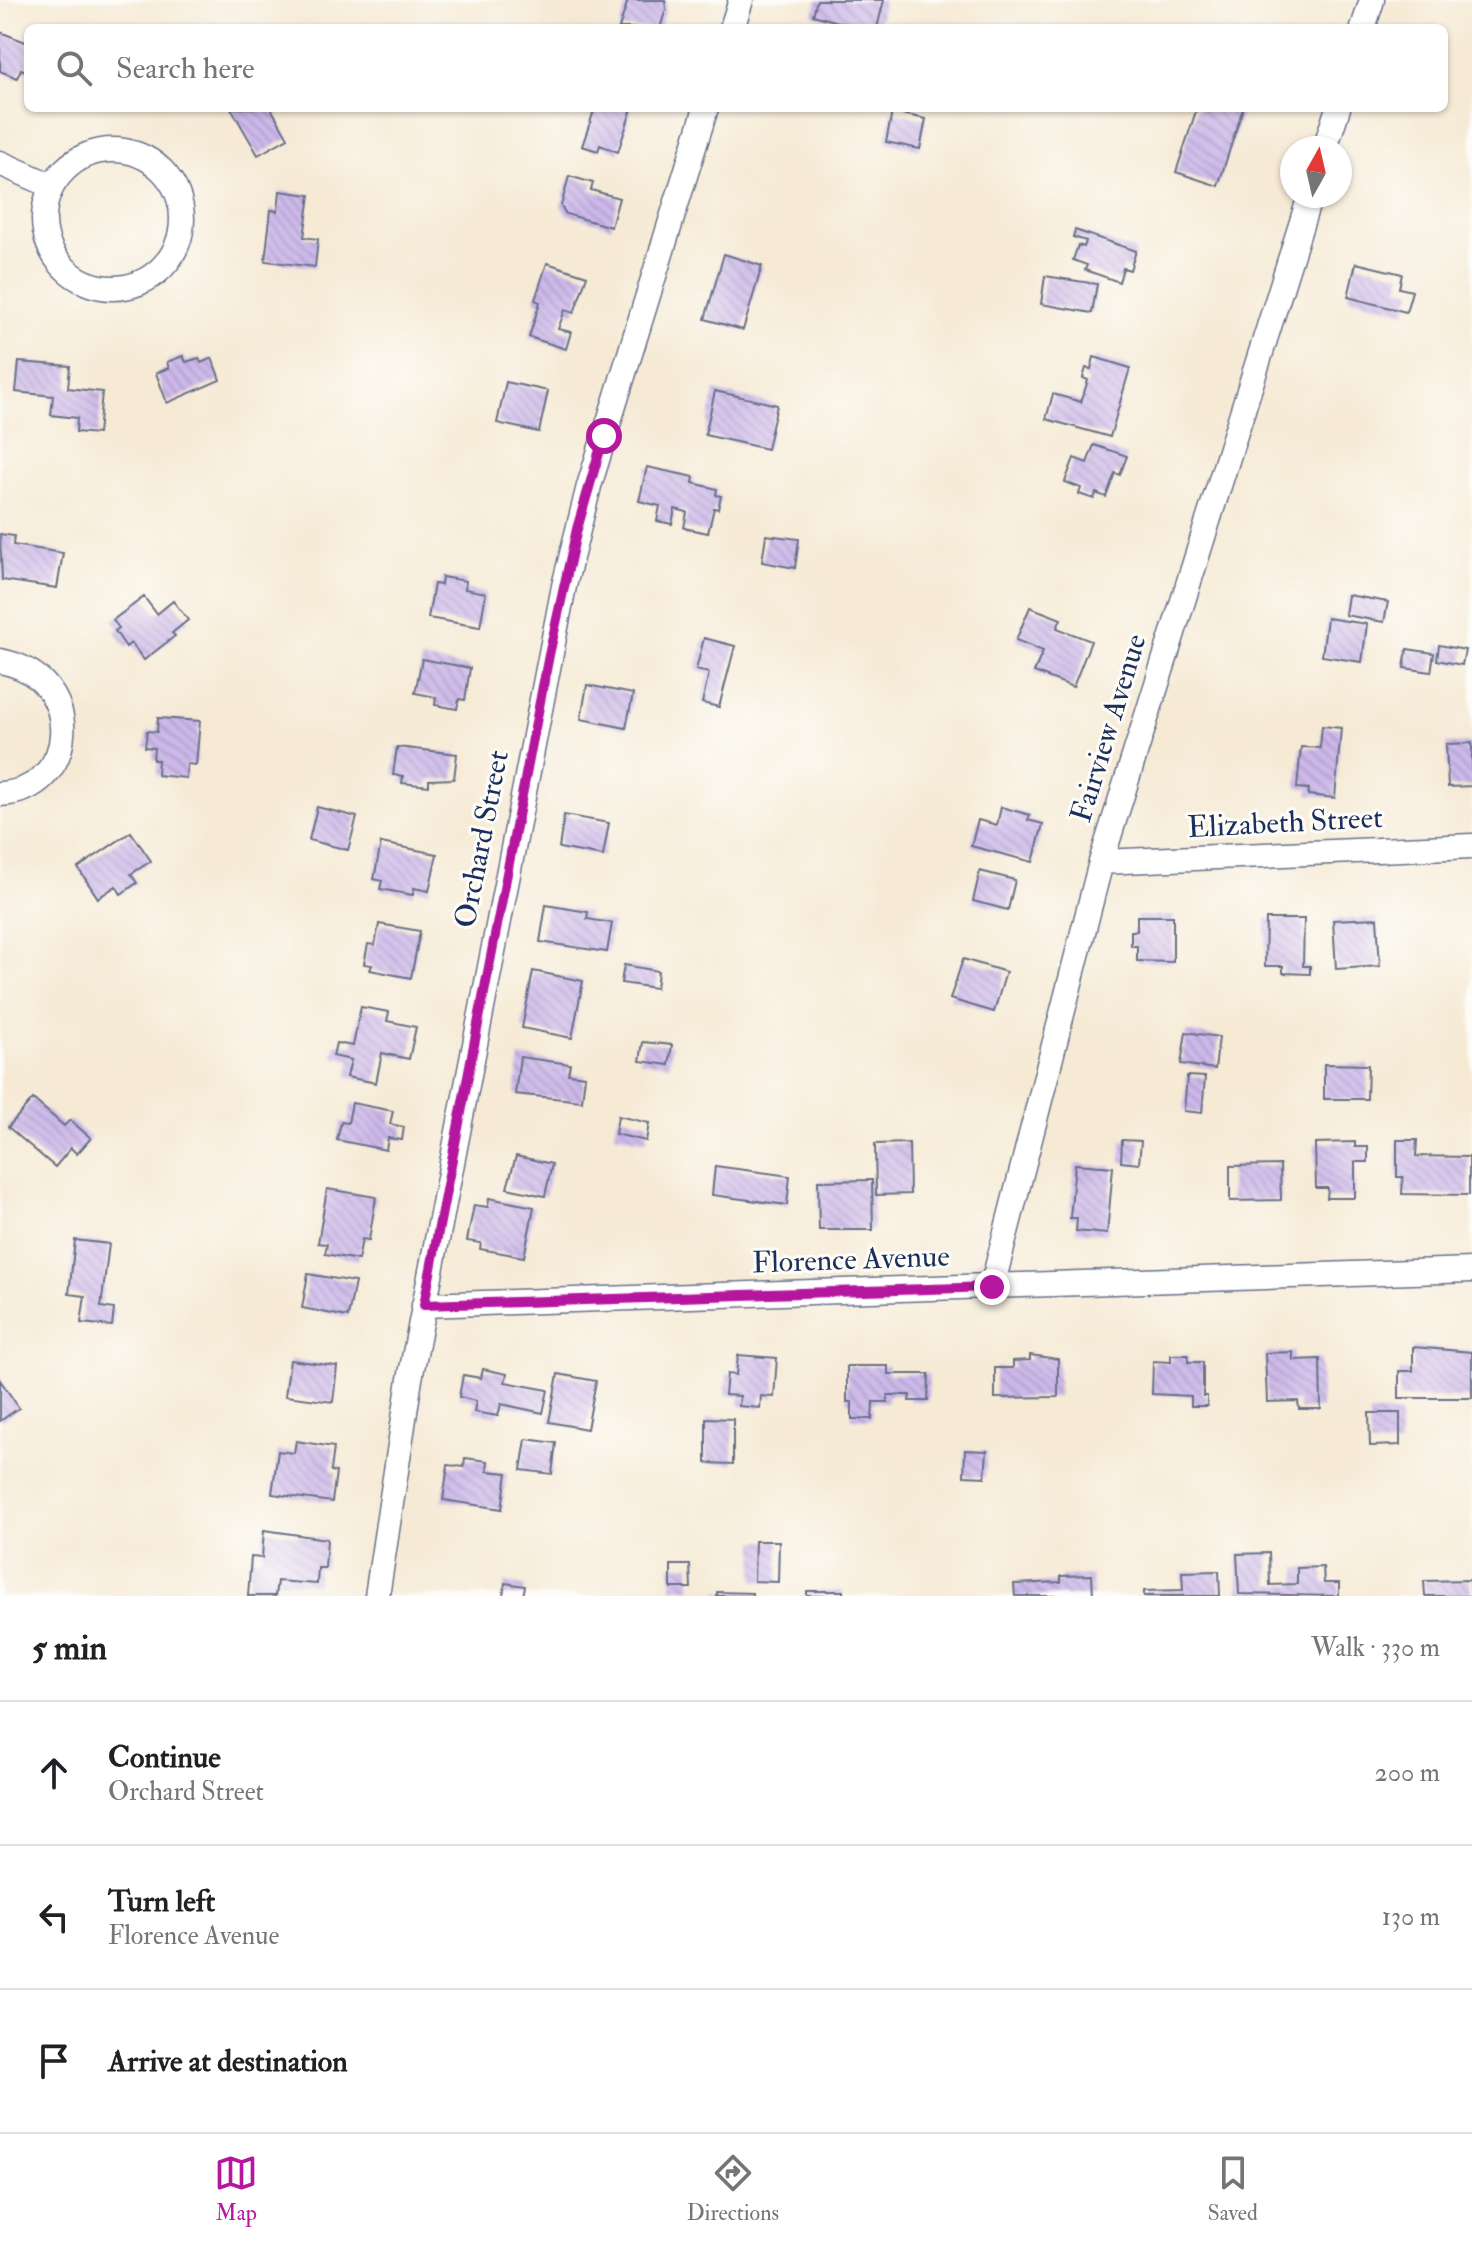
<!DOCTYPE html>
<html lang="en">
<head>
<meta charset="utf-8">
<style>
  body { margin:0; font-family:"IM FELL Double Pica",serif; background:#f2f2f2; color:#202124 }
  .compass { position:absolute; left:1280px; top:136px; width:72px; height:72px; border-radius:50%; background:#fff; box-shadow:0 2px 6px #0004; rotate:8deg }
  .stop { position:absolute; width:24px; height:24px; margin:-18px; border:6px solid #b5179e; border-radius:50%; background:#fff }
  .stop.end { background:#b5179e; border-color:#fff; box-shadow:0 2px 8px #0008 }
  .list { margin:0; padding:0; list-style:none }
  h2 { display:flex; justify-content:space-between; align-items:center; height:104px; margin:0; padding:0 32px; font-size:34px }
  h2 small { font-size:26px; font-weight:400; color:#757577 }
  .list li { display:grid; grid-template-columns:52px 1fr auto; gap:24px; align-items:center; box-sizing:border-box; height:144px; padding:0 32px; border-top:2px solid #e0e0e0 }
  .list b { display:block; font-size:30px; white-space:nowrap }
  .list p { margin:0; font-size:26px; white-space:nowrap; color:#757577 }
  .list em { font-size:26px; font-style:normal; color:#757577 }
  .icon { flex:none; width:44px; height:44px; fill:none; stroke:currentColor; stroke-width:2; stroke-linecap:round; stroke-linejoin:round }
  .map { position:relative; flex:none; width:1472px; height:1596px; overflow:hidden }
  .search { position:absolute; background:#fff; box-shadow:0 2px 6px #0004; left:24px; right:24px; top:24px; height:88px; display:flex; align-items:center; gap:20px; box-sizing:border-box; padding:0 28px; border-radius:12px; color:#757577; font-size:30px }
  .sheet { height:536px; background:#fff }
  nav { display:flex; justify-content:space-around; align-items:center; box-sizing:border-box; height:112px; border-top:2px solid #e0e0e0; background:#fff; font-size:22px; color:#757577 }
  nav a { display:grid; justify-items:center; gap:4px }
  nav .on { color:#b5179e }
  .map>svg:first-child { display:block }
  .building { fill:url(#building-back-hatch) }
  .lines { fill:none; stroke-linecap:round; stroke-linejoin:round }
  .minor-casing { stroke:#687088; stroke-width:27 }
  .minor { stroke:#fff; stroke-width:24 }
  .route { stroke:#b5179e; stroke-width:10 }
  .labels { text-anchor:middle; stroke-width:6; stroke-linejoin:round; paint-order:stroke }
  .street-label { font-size:30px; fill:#1b2f5e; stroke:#fdfcf7 }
</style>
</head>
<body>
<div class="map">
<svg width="1472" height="1596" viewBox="0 0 1472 1596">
  <defs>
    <pattern id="building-back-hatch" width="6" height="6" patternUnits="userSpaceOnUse" patternTransform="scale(2)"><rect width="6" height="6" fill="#ccb8e9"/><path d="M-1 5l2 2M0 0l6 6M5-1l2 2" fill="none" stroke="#af9eca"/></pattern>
  </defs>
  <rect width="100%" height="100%" fill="#fdfcf7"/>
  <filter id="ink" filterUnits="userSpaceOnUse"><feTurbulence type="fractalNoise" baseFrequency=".0125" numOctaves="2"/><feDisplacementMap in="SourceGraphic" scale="16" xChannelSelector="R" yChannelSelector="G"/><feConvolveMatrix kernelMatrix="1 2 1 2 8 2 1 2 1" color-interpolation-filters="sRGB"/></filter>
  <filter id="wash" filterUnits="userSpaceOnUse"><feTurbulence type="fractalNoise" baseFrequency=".006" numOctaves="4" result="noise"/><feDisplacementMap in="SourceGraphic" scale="32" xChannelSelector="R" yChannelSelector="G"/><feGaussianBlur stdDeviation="1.8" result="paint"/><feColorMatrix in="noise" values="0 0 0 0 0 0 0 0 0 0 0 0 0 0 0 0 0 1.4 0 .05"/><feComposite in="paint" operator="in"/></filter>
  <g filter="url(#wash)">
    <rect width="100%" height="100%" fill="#f6ead5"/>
    <g id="blocks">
      <!-- building -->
      <path class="building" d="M628,0h37l1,9 -6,19h-41z
        M817,0h67l-7,28h-17l-47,-13z
        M0,32l28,11v29l-7,-3 -4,9 -17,-7z
        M231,108h44l-3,2 16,28 -30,17z
        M595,108h37l-14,44 -18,-7 -2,6 -16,-5z
        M1197,108h46l-25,78 -42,-14z
        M892,112l34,7 -6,30 -34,-7z
        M569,176l24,7 -2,7 28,8 -8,29 -45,-13 -5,-8z
        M280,191l30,4 -6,42 14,2 -3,28 -50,-6 6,-51 7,1z
        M1075,230l61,21 -6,19 -7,-2 -4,14 -34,-12 2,-5 -14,-5 5,-15 6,2 2,-6 -13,-4z
        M724,254l38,12 -19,64 -38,-11z
        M547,263l40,13 -13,37 -9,-3 -7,19 13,3 -5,17 -37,-12 11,-35 -5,-2z
        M1356,263l46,11 -3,14 13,3 -6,21 -58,-15z
        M1045,276l52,8 -5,29 -51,-9z
        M183,356l3,6 13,-4 2,5 11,-5 8,22 -53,23 -11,-30 13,-5 -2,-6z
        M1094,357l36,11 -20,69 -64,-18 7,-25 28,8 7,-22 -5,-2 3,-10 5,1z
        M19,362l51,4 -2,22 34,4 -4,42 -22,-2 1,-14 -26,-3 2,-19 -37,-4z
        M506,382l42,9 -9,41 -42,-9z
        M715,391l62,14 -10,44 -62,-14z
        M1094,445l33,11 -7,19 -5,-2 -9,24 -10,-4 -2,6 -15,-5 2,-6 -16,-6 9,-24 13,5z
        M647,467l47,10 -1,6 24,6 -1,6 5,1 -3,13 -4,-1 -6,25 -24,-5 3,-16 -12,-3 -3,15 -15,-3 3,-15 -21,-5z
        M0,534l14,2 -1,9 50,8 -6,35 -55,-8z
        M766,535l33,4 -4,29 -33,-6z
        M442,577l24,4 -1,8 21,4 -6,34 -52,-9 6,-34 7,1z
        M1348,595l40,7 -4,20 -39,-7z
        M144,597l13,17 16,-13 15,19 -16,13 3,3 -31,24 -13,-17 -5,4 -11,-16 4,-3 -6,-8z
        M1030,607l31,12 -4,9 34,13 -18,46 -39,-15 9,-21 -27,-11z
        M1327,618l40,6 -5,38 -40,-6z
        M704,638l31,8 -16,61 -17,-4 7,-30 -13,-3z
        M1439,645l26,5 -3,15 -25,-5z
        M1407,649l27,4 -3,19 -27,-4z
        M422,659l48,9 -5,32 -6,-1 -2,10 -22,-4 1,-8 -21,-4z
        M587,685l46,9 -7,34 -45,-9z
        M158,718l42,3 -4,44 -9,-1 -1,14 -29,-3 1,-15h-5l1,-12 -9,-1 2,-16 10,1z
        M1322,726l19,2 -6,70 -27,-3 1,-6 -12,-1 4,-41 19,1z
        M1472,743v43l-24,1 -2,-43z
        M397,747l60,7 -3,25 -25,1v6l-27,-3 1,-7 -10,-1z
        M317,807l40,10 -9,33 -39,-10z
        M1001,807l29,8 -2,5 15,4 -10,38 -62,-16 7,-26 19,5z
        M564,815l45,8 -6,33 -44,-8z
        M131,832l20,29 -20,13 6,9 -16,11 -5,-8 -18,12 -20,-30z
        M381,843l56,11 -8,37 -15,-3 -1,7 -33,-6 2,-8 -8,-2z
        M980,871l35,9 -7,30 -35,-9z
        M546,905l42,7 -1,7 25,4 -5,29 -67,-10z
        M1137,916h36v46l-36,-1v-15h-6v-15h6z
        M1377,918l3,48 -44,3 -3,-49z
        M1266,919h38l-1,47h7v8l-27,-1v-7h-18z
        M379,924l41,7 -9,47 -41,-8 2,-5 -8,-1 4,-20 7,1z
        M963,959l43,13 -12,40 -44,-13z
        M624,965l34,6 -2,17 -35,-5z
        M533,971l50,10 -11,57 -50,-10z
        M361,1007l28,5 -2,9 29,6 -7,32 -27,-6 -6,30 -29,-6 4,-17 -18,-4 3,-13 17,3z
        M1186,1032l33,5 -4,32 -34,-5z
        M643,1042l29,3 -3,20 -29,-4z
        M520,1057l50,7 -2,10 17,2 -3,25 -67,-7z
        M1324,1064l44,1 -1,34h-43z
        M1187,1076l18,1 -3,36 -18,-2z
        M33,1099l31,27 6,-6 21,18 -14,16 -6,-6 -16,19 -47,-40z
        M352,1103l41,8 -3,13 14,3 -2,13 -14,-2 -2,12 -49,-10 4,-18 7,1z
        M618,1116l31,7 -3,18 -31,-7z
        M1122,1140l19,1 -2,23 -18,-2z
        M1397,1140h20l-1,16 53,1v38l-67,-1 1,-17h-6z
        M1355,1142v5h13v15h-13v36h-28l1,-10h-12l-1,-45z
        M909,1143l1,51 -34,1 -1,-51z
        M516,1156l36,8 -7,32 -38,-8z
        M1075,1164l38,3 -6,67 -31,-3 1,-13h-7z
        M1280,1165l1,35 -51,1v-35z
        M715,1166l75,10 -3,29 -75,-10z
        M872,1180l1,50h-54l-1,-49z
        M327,1189l49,8 -7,43 -7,-1 -4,21 -33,-6 2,-10 -9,-1z
        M489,1198l45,9 -10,50 -44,-8 1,-6 -14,-2 7,-36 14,2z
        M75,1240l34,4 -8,63 13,2 -2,17 -31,-3 4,-27 -16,-2z
        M308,1274l47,8 -7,35 -46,-9z
        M1413,1347l59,5v46h-73v-27h14z
        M1293,1352v8l27,-1 1,50h-22l-1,-8 -31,1 -2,-49z
        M738,1355l39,3 -3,39 -13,-1 -1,12 -21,-2 1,-10 -15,-1 2,-21 9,1z
        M1030,1355l28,4v38l-63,1v-30h18v-7l17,-1z
        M1171,1355h17v7h15v34h4v10h-16v-10l-39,-2 1,-33 18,1z
        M290,1360l47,6 -4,36 -48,-6z
        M847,1366h41v8h41l-1,27h-19l1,-6h-22l-1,7h-14l-1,17h-20v-17h-5z
        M483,1369l24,5 -2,8 43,8 -5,23 -42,-9 -3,12 -24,-4 2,-11 -17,-4 4,-22 18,3z
        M558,1374l38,7 -9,48 -38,-7z
        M0,1380l19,28 -19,13z
        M1369,1413h31v32l-30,1z
        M706,1418l27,1v45l-27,-1z
        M526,1439l30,4 -4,31 -31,-4z
        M296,1441l38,6 -3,24 5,1 -4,30 -60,-8 6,-43 16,2z
        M965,1450l22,1 -2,26 -21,-1z
        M465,1458l23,3 -1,10 20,2 -5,36 -59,-9 5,-35 16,2z
        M264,1530l63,9 -2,29h-7l-1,16 -40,-3 -2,15h-27l3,-39 11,1z
        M755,1541h24l-1,41 -24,-1z
        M1269,1553l1,32 27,-1v-16l26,-1 1,16h15v13l-100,-2 -2,-40z
        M671,1565h19l1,23h-20z
        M1219,1571l1,25h-76v-5l39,-1 -1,-18z
        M1092,1575l1,21h-78l-1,-12 47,-2v-6z
        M1470,1580l1,16h-46l-1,-15z
        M505,1583l20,3 -2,10h-20z
        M807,1591h36v5h-36z
        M717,1592l35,1v3h-35z"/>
    </g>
  </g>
  <g filter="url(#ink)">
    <use href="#blocks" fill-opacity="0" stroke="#687088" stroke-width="2"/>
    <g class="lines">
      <!-- minor casing -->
      <g class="minor-casing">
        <path id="minor" d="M732,28l9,-28
          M1363,28l9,-28
          M1325,148l13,-40
          M44 219a69 69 0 1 1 138 0a69 69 0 1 1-138 0Z
          M0,163l52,23
          M0,661c87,16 79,130 0,133
          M1101,862l371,-16
          M992,1287l109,-425 209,-666
          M424,1305l1048,-35
          M377,1596l33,-217 154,-793 25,-100 117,-378"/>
      </g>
      <!-- minor -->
      <use href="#minor" class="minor"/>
    </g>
  </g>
  <g class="lines" filter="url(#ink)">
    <!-- route -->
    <path class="route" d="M604,436l-27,93 -28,126 -125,650 568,-18"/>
  </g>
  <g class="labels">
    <!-- street labels -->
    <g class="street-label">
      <text transform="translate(1108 728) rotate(-73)" y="10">Fairview Avenue</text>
      <text transform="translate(1285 822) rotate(-3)" y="10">Elizabeth Street</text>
      <text transform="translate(481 839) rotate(-79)" y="10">Orchard Street</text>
      <text transform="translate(851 1259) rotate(-2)" y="10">Florence Avenue</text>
    </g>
  </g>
</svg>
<svg class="compass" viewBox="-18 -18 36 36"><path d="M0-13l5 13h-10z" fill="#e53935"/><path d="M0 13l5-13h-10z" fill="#757577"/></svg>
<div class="stop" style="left:604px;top:436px"></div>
<div class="stop end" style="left:992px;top:1287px"></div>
<div class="search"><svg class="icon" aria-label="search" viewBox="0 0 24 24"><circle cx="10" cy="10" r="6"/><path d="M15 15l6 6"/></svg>Search here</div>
</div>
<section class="sheet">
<h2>5 min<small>Walk · 330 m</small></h2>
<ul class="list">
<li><svg class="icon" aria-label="ahead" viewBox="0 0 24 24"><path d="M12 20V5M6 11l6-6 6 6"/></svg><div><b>Continue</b><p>Orchard Street</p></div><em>200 m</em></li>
<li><svg class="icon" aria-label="left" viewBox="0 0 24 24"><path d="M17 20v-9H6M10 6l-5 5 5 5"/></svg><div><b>Turn left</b><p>Florence Avenue</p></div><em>130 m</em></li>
<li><svg class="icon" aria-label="arrive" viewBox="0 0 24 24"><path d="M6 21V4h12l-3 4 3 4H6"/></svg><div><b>Arrive at destination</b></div></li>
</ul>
</section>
<nav>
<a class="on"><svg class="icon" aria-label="map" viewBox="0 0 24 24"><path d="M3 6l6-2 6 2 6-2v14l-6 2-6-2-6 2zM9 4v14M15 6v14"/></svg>Map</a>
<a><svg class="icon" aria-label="directions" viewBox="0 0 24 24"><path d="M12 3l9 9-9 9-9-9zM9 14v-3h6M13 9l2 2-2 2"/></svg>Directions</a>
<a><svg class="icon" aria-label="saved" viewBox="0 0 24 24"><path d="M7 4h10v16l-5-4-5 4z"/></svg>Saved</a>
</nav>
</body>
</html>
